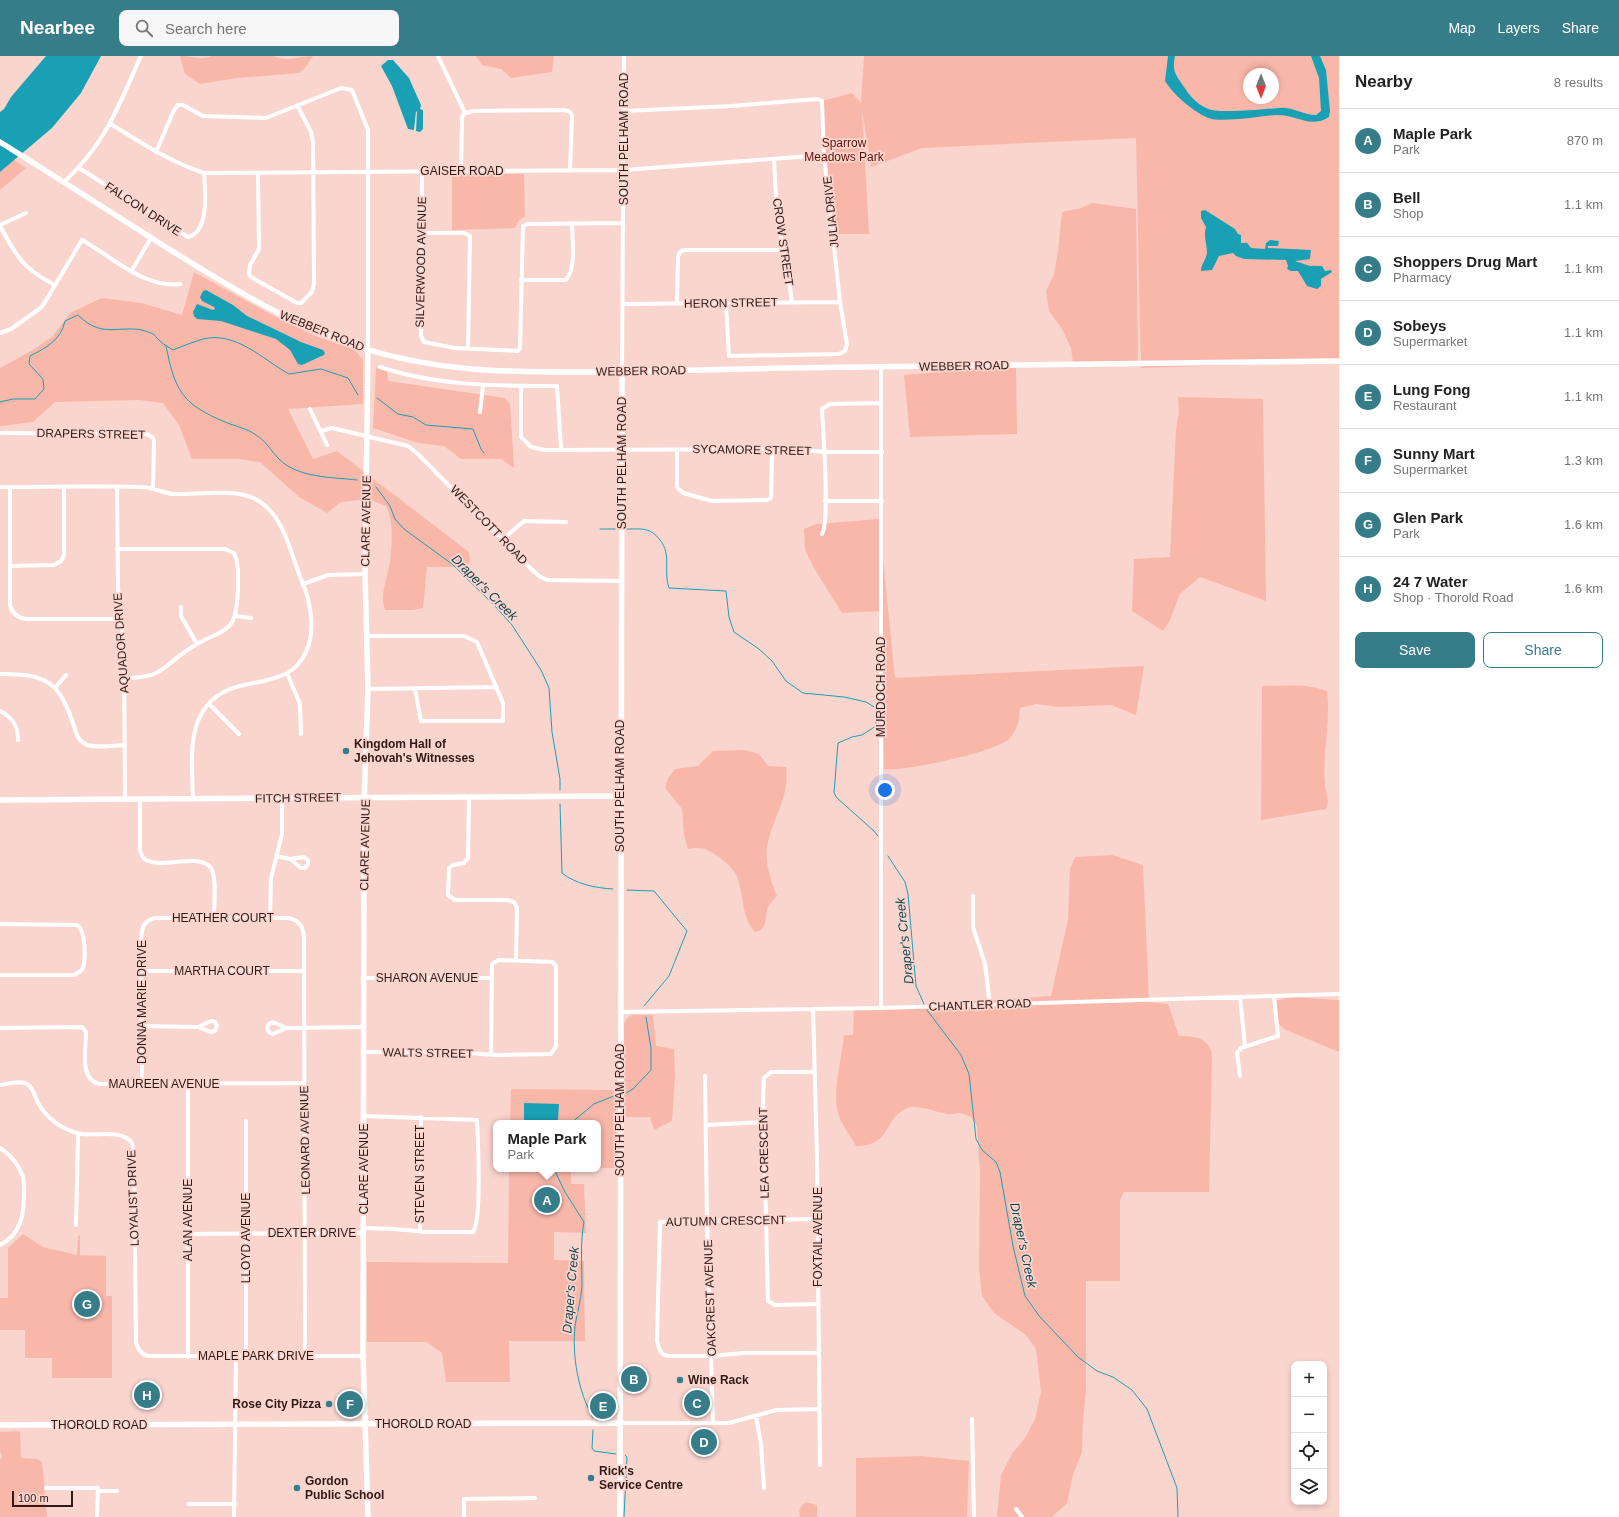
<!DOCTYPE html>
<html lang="en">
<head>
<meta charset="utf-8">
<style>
  body { margin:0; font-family:Helvetica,sans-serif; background:#f6f6f6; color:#222 }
  .controls { position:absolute; right:12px; bottom:12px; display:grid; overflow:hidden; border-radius:8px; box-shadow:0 2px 6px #0003 }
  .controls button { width:36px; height:36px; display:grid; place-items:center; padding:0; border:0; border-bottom:1px solid #e0e0e0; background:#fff; color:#222; font:20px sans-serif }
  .compass { position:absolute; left:1243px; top:12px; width:36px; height:36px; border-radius:50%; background:#fff; box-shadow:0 2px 6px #0003; rotate:180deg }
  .scale { position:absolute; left:12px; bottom:10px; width:61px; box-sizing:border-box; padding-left:4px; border:2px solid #2f1a16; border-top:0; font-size:11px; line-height:14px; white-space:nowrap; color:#2f1a16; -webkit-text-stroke:3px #fad5ce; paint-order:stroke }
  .you { position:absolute; left:885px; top:734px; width:14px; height:14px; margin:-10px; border:3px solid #fff; border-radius:50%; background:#1a73e8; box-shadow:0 0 0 6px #1a73e833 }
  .badge { display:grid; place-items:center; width:26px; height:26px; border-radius:50%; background:#377c89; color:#fff; font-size:13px; font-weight:700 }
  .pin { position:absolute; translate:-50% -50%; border:2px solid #fff; box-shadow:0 1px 4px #0006 }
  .popup { position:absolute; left:493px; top:1064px; width:108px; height:52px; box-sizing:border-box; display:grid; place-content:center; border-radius:8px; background:#fff; filter:drop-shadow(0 1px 3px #0005); font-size:13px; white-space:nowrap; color:#767676 }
  .popup b { font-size:15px; color:#222 }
  .popup::after { content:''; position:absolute; left:50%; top:100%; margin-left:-8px; border:8px solid transparent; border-top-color:#fff }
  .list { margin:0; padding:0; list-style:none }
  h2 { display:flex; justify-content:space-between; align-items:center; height:52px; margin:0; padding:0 16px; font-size:17px }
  h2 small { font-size:13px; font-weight:400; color:#767676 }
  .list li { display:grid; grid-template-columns:26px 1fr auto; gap:12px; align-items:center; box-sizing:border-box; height:64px; padding:0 16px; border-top:1px solid #e0e0e0 }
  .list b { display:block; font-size:15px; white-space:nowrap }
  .list p { margin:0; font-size:13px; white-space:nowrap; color:#767676 }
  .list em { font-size:13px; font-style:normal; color:#767676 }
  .actions { display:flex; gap:8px; padding:12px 16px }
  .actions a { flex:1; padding:9px 0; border:1px solid #377c89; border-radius:8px; text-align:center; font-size:14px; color:#377c89 }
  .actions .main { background:#377c89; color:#fff }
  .icon { flex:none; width:22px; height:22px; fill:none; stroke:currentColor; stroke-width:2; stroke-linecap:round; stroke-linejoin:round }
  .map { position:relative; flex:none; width:1339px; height:1461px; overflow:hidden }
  header { display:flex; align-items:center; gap:24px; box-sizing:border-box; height:56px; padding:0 20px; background:#377c89; color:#fff }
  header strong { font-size:19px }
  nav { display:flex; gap:22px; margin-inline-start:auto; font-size:14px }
  .search { width:280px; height:36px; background:#f6f6f6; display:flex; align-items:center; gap:10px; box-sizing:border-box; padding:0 14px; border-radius:8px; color:#767676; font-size:15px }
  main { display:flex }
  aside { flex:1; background:#fff }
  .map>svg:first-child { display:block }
  .green { fill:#f9b7aa; fill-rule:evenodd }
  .water { fill:#1aa0b5 }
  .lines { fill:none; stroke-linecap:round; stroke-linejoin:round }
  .stream { stroke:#1aa0b5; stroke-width:1 }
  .street { stroke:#fff; stroke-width:4 }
  .secondary { stroke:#fff; stroke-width:5.5 }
  .poi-dot { fill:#377c89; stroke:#fad5ce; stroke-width:1.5 }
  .labels { text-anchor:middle; stroke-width:3.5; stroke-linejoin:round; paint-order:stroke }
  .street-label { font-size:12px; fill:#2f1a16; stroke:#fad5ce }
  .park-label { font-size:12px; fill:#5d1006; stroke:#fad5ce }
  .poi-label { font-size:12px; font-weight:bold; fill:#2f1a16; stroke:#fad5ce; text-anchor:start }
  .water-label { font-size:13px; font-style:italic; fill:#11464f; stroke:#fad5ce }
</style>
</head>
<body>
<header>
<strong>Nearbee</strong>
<div class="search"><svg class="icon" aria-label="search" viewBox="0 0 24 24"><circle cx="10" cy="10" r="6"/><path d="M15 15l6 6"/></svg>Search here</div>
<nav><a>Map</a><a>Layers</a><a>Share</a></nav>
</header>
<main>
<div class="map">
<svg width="1339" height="1461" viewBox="0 0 1339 1461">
  <rect width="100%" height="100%" fill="#fad5ce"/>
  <!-- green -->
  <path class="green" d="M180,0c12,0 20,5 31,0h62c17,7 25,0 40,0l-8,12 -6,5 -62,5 -37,6 -15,-10z
    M476,0h78l-2,16 -41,6 -10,-9 -19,-4z
    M864,0h475v306l-198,6 -5,-230 -214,10 -51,19 -9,-57 7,124h-36l-9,-79 -2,-54 30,-8 9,10zM1249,18h24v24h-24z
    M14,104l12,8 -26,22v-18z
    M452,118h72l1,43 -6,3 -4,8 -63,2z
    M1093,147l43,6 2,154h-65l-2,-15 -9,-19 -13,-18 -3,-20 8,-17 4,-23 4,-39 19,-4z
    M194,216l78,43 41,20 42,15 8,10v44l-75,5 25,50 24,-8 132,101 1,11 -16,4h-27l-4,41 -10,2h-28c-6,-15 3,-33 5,-49 2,-17 4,-40 -4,-55l-17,-7 -28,3 -14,11 -28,-16 -39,-35 -21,-3h-47l-13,-34 -16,-22 -24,-3 -84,2 -22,20 -33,4v-58l33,-18 20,-14 17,-23 32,-15 39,5 41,12z
    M1016,310l1,68 -107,3 -6,-62z
    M376,312l11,3 1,10 117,17 5,6 4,64 -13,-9h-40l-17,-13 -26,-3 -45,-15z
    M1178,341l85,2 3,202 -66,-24 -20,17 -11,28 -6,9 -31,-20 2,-52 36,-2 6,-128 3,-17z
    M879,463l16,159 249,-12 -8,49 -25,-10 -51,2 -24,-3 -16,4c-1,13 -2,21 -11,31 -13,13 -106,33 -125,30l-2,-158 -40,2 -27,-43 -10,-20 -1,-21 12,-5z
    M1262,630c21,0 45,-3 65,5 4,32 -5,62 -2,94 1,11 5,13 1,24l-65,11z
    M745,694l14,4 9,12 18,1c4,32 -14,50 -19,81 -2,16 4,33 10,48 -3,3 -7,7 -9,11 -4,10 1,22 -13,25 -14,-16 -11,-35 -17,-53 -3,-11 -19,-23 -29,-28 -6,-4 -14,-3 -21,-2l-4,-14 -2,-26 -17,-21 3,-10 7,-9 23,-3 15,-15z
    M1112,799l31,10 6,137 19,2 11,32c15,0 28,1 33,17l-3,139h-85l-4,8v81h-34v109l-3,29 -1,33 -9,23 -6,28 -15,14h-55l4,-42 12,-23 12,-14 10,-19 6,-27 -5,-43 -10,-14 -32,-22 -12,-17 -3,-28 1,-96 -3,-46 -6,-9c-3,-1 -8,-4 -12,-4 -4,0 -8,2 -12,1 -12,-2 -31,-11 -42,-5 -22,12 -14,37 -49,37 -5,-10 -15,-21 -18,-33 -6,-22 4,-54 6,-78h9l1,-26 197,-13 17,-77 2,-50 5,-12z
    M1292,941l47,3v52l-53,-22 -11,-9 -1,-20z
    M632,959h21l3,31 18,3 1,26 -3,46 -18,9 -4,-13h-27l1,-94 4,-6z
    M511,1033l105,1v78h-18v-45h-88z
    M509,1113h62v15h13l2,49 -32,-1v28l30,1 1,80h-76l1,41h-64l-4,-29 -15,-11h-60v-80l141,1z
    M23,1178l20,13 34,8 1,-19 2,-1v20l26,1v40h6v82h-60v-20h-27v-28h-25v-32h8v-50z
    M20,1375l1,27 16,1 5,3 5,55h-47v-57l2,-3 -2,-6v-19z
    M921,1400l48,5 -2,56h-111v-59z
    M806,1446l11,3v12h-17c-2,-7 0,-11 6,-15z"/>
  <!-- water -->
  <path class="water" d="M46,0h55l-20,37 -29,35 -52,44v-60l4,-3 7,-12z
    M1168,0h7c-3,15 0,18 9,31 6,9 12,16 22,21 13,7 60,0 77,0 11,0 22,7 33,7l5,-4 -2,-33 -8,-22h9l6,14 4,41 -1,6c-19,12 -33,-3 -53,-2 -16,1 -58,9 -70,2 -16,-8 -32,-22 -41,-36z
    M388,4h5l16,18 12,27 -1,4 3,1v19l-3,3 -4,-1 1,-19 -1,-1 -2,19 -6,-1 -16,-43 -11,-20z
    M1205,154l30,19 3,5 3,1v8h6l4,5 14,1 1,-6 4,-3 9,1 -1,5h-10v2l43,2 -1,9 -15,2 15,5h12l3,5 6,-1 1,2 -11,7v7l-4,3 -10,-3 -9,-15h-7l-4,-2 1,-3 -2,-6 -42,-1 -8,-3 -3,-3 -14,3 -7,14 -11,1c0,-7 5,-11 6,-18 0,-9 -4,-17 -1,-26l-5,-9v-7z
    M206,234l27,15 14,11 54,26 22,8 2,3 -1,2 -22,10 -4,-1 -8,-14 -14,-11 -55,-18 -24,-2 -3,-3 -1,-4 4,-8 16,6 2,-1 -1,-2 -12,-6 -2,-4 3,-6z
    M524,1047l35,1 -1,17 -34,2z"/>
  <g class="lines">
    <!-- stream -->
    <path class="stream" d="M166,290c9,45 16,58 59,76 10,4 23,7 31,13 10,6 15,16 23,24 19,19 52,18 78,21
      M377,342l21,16 15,3 13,8 47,4 8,20 3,4
      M0,346l13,-3h22l9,-10 -1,-10 -14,-15 1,-8c16,-8 31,-16 35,-35l13,-6c27,27 45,6 73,18 4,1 6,6 9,8 4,4 9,6 13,9 10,-4 20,-8 30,-11 33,-8 59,20 86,35l32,-5 27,9 10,17
      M376,431l14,19 5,13 9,10 48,35 42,41 18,20 29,45 8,18 3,44 8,47v11
      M600,473h15
      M627,473c15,0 23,-2 33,11 12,15 3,30 9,48l57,3 3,26 5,15 25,17 13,12 14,20 17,12 41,4 22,5 10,6v18l-14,9 -10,2 -14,6 -4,50 3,5 37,33 4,5
      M560,748l2,69c14,11 33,15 51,16
      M888,800l17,26 3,12 8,92 8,18
      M627,834l27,1 33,40 -18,45 -25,30
      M927,954l34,45 8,19 7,65 6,11 14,12 4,10 13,74 12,50 15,21 38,40 19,14 16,6 19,13 15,19 30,79 1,29
      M626,1037l7,-4 18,-19v-22l-5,-31
      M571,1067l23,-19 20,-8
      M554,1113l11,23 19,30c-4,21 -2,43 -2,64 -1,14 -5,27 -7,40 -3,30 3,65 18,92
      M593,1374l-1,18 2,3 22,3
      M624,1461l3,-60 -2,-2"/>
    <!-- street -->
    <path class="street" d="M438,0l27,57
      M624,55l108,-5 85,-7 5,2 2,54 16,147 7,42 -2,7 -6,3 -110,2 -3,-52
      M111,68c30,19 59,38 93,49l420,-3 200,-15
      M156,96l18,-42 4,-5h5l20,11 63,2 75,-30 11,2 16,40v219
      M774,103l3,59 10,49 5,35
      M79,112l109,69c22,-5 17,-47 16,-64
      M461,115l1,-53 1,-4 10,-3 92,-1 5,2 2,3 -2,55
      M422,116l-1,164 3,6 31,6 63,3 2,-3 3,-122 5,-2 95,-1
      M258,117l1,76 -9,16 -1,9 2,3 46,26h4l11,-11 2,-9 -1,-141 -2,-10 -14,-27
      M64,126c42,-39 54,-75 77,-126
      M0,169l26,-12
      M0,170c17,31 23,43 55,59
      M422,177h42l6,3 -2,113
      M132,214l19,-32
      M521,224h44c12,-8 7,-42 7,-56
      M677,247l1,-46 2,-5 4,-2h100
      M623,248l217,-2
      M0,277l11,-4 31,-22 40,-67c29,16 63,49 98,44
      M380,311c57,19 118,19 177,19l4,62
      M881,311v641
      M622,316l2,-316
      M521,330v51l10,10 14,3 252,-1 27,3h58
      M310,353l17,36
      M480,356l3,-26
      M321,375l11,-3 76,18 11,9 108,110 12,11 8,4 74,1
      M0,377l147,1 6,4 1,3 -1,48
      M677,394v37l6,6 29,8 55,-1 4,-2 1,-49
      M0,431c47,0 95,-1 142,0 11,0 20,6 31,7 25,1 64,-7 86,7 26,17 31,51 42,78 10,23 17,57 1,80 -9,14 -22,18 -38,22 -11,2 -23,4 -34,8 -46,19 -38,70 -37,110
      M10,431v118c2,9 8,13 17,14h94
      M117,431l1,100 6,65 1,147
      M825,445h57
      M822,478c8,-13 1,-104 0,-125l8,-5 51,-1
      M503,483l21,-18 42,1
      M117,493h108l9,4c5,11 4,22 4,33 -1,53 -13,39 -49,63 -30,20 -24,28 -64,29
      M10,510l44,-1 7,-4 3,-6v-68
      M303,528l25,-9 37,-1
      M181,551v9l16,28
      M236,560l15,2
      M367,580h97l13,6 26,61v18h-82l-6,-32
      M287,617l13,31 1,30
      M0,618c47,0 59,7 74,52 2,7 4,14 11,18 10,5 29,1 40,1
      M55,632l11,-13
      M368,633l129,-2
      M209,648l30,30
      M0,655c13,6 18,15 18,29
      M469,741l-1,61 -4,5 -11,2 -4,3 -1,27 7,5h52l7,2 3,6 -1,52
      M140,743v51c4,28 58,-1 71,18 6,10 3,37 3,49
      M276,800l14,3 11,9h4l3,-4v-4l-4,-3 -14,2
      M973,840v31l12,37 5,41
      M270,862l1,-40 11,-44v-35
      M0,868l77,1c9,5 9,37 5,45l-8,5h-74
      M141,915h162
      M364,922h127
      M1240,941l5,49
      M813,953l4,148 3,308
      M620,956l261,-4 458,-14
      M141,970l57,1 13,-6 4,1 2,4 -2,5 -4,1 -13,-5
      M0,972l82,-1 4,5c0,16 -7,47 13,52l205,-1
      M286,972l-13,-6 -4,2 -2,4 2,4 4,2 13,-6 78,-1
      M364,996h86l47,3 54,-1 5,-8v-80l-3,-4 -54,-2 -7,4 -1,91
      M815,1016h-44l-7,6 -1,19 5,204 7,4 43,-1
      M705,1020l2,145 6,201
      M1240,1020l-3,-23 4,-5 37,-12 -4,-40
      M142,1028l-1,-145c1,-11 2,-18 14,-21h133c11,2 15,8 16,19l1,419
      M188,1028v273
      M0,1029c8,-1 20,-5 27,-1 7,4 8,13 11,19 9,16 26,28 44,31 16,2 40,-5 50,9l2,11 2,188c2,8 6,13 13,14h214
      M246,1065v235
      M706,1069l58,-3
      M0,1092c9,6 18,16 22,26 3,7 2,14 2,21 0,21 -4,40 -24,50
      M817,1163l-157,3 -3,119c2,8 3,14 12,15h43l31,-3h75
      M76,1169l2,-92
      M364,1172l30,1 33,3h46c9,-13 5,-92 4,-112l-113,-4
      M420,1175l1,-114
      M188,1178l176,-1
      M756,1360l5,28 3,44
      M972,1363l2,98
      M620,1367h109l47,-13 43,-1
      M46,1432h52l-1,29
      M98,1435h19
      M189,1448h46
      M1016,1453l6,8
      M234,1461l2,-161
      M464,1461v-18l71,-1"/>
    <!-- secondary -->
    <path class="secondary" d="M0,86c58,36 115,73 172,109 60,37 119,74 187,96 81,26 152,25 236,25 63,-1 126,-2 189,-4 185,-3 370,-5 555,-7
      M368,293l-3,225 3,115 -4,114 -1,553 5,161
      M0,744l620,-4
      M0,1369l620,-2
      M620,1461l2,-1145"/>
  </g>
  <!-- markers -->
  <g class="poi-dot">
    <circle cx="346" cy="695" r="4"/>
    <circle cx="680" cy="1324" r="4"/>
    <circle cx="329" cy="1348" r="4"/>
    <circle cx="591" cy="1422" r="4"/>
    <circle cx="297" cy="1432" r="4"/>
  </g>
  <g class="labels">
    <!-- street labels -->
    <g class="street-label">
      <text transform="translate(624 83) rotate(-90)" y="4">SOUTH PELHAM ROAD</text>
      <text x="462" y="119">GAISER ROAD</text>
      <text transform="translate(143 153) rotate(33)" y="4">FALCON DRIVE</text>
      <text transform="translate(831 156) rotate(-96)" y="4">JULIA DRIVE</text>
      <text transform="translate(783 186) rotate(82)" y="4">CROW STREET</text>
      <text transform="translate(421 206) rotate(-89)" y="4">SILVERWOOD AVENUE</text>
      <text transform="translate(731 247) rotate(-1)" y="4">HERON STREET</text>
      <text transform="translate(322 275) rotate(22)" y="4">WEBBER ROAD</text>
      <text transform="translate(964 310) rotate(-1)" y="4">WEBBER ROAD</text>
      <text transform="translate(641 315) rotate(-1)" y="4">WEBBER ROAD</text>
      <text transform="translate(91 378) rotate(1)" y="4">DRAPERS STREET</text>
      <text transform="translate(752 394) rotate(1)" y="4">SYCAMORE STREET</text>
      <text transform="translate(622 407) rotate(-90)" y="4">SOUTH PELHAM ROAD</text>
      <text transform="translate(366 465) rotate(-89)" y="4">CLARE AVENUE</text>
      <text transform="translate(489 469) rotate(46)" y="4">WESTCOTT ROAD</text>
      <text transform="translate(121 587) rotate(-94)" y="4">AQUADOR DRIVE</text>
      <text transform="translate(881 631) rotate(-90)" y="4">MURDOCH ROAD</text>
      <text transform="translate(620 730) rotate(-90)" y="4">SOUTH PELHAM ROAD</text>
      <text transform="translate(298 742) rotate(-1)" y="4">FITCH STREET</text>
      <text transform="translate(365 789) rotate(-89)" y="4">CLARE AVENUE</text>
      <text x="223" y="866">HEATHER COURT</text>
      <text x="222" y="919">MARTHA COURT</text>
      <text x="427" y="926">SHARON AVENUE</text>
      <text transform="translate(142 946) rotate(-90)" y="4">DONNA MARIE DRIVE</text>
      <text transform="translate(980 949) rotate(-2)" y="4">CHANTLER ROAD</text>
      <text transform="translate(428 997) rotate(1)" y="4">WALTS STREET</text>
      <text x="164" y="1032">MAUREEN AVENUE</text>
      <text transform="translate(620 1054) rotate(-90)" y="4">SOUTH PELHAM ROAD</text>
      <text transform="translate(305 1084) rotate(-91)" y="4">LEONARD AVENUE</text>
      <text transform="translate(764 1097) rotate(-91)" y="4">LEA CRESCENT</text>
      <text transform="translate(364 1113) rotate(-90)" y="4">CLARE AVENUE</text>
      <text transform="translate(420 1118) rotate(-90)" y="4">STEVEN STREET</text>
      <text transform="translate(133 1142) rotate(-92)" y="4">LOYALIST DRIVE</text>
      <text transform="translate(188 1164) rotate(-90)" y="4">ALAN AVENUE</text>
      <text transform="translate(726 1165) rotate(-1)" y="4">AUTUMN CRESCENT</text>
      <text x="312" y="1181">DEXTER DRIVE</text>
      <text transform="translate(818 1181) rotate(-90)" y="4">FOXTAIL AVENUE</text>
      <text transform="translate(246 1182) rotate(-90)" y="4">LLOYD AVENUE</text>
      <text transform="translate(710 1242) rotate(-92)" y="4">OAKCREST AVENUE</text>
      <text x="256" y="1304">MAPLE PARK DRIVE</text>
      <text x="423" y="1372">THOROLD ROAD</text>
      <text x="99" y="1373">THOROLD ROAD</text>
    </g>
    <!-- park labels -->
    <g class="park-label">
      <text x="844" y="91">Sparrow<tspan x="844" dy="14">Meadows Park</tspan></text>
    </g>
    <!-- poi labels -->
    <g class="poi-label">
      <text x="354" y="692">Kingdom Hall of<tspan x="354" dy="14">Jehovah's Witnesses</tspan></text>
      <text x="688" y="1328">Wine Rack</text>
      <text x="321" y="1352" text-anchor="end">Rose City Pizza</text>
      <text x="599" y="1419">Rick's<tspan x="599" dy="14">Service Centre</tspan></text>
      <text x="305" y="1429">Gordon<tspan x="305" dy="14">Public School</tspan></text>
    </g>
    <!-- water labels -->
    <g class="water-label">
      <text transform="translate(485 531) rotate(45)" y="5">Draper's Creek</text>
      <text transform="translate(904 885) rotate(-96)" y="5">Draper's Creek</text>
      <text transform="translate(1024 1189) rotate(78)" y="5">Draper's Creek</text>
      <text transform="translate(570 1234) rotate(-85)" y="5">Draper's Creek</text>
    </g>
  </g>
</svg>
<div class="controls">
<button>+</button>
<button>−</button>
<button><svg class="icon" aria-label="locate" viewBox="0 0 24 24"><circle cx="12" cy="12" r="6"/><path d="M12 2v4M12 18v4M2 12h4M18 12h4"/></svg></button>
<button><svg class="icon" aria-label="layers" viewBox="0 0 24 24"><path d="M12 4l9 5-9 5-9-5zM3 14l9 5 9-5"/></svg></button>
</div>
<svg class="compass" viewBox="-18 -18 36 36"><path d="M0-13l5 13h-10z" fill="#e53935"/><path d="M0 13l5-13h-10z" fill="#767676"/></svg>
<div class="scale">100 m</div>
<div class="you"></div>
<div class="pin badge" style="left:547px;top:1144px">A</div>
<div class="popup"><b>Maple Park</b>Park</div>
<div class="pin badge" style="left:634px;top:1323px">B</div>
<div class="pin badge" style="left:697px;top:1347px">C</div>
<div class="pin badge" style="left:704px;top:1386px">D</div>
<div class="pin badge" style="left:603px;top:1350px">E</div>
<div class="pin badge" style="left:350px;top:1348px">F</div>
<div class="pin badge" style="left:87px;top:1248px">G</div>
<div class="pin badge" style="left:147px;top:1339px">H</div>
</div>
<aside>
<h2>Nearby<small>8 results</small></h2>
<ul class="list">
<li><span class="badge">A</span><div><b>Maple Park</b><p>Park</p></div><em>870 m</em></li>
<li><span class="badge">B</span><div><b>Bell</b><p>Shop</p></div><em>1.1 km</em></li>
<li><span class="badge">C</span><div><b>Shoppers Drug Mart</b><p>Pharmacy</p></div><em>1.1 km</em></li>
<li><span class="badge">D</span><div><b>Sobeys</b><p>Supermarket</p></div><em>1.1 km</em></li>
<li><span class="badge">E</span><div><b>Lung Fong</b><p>Restaurant</p></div><em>1.1 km</em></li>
<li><span class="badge">F</span><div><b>Sunny Mart</b><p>Supermarket</p></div><em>1.3 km</em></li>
<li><span class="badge">G</span><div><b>Glen Park</b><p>Park</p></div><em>1.6 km</em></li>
<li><span class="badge">H</span><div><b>24 7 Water</b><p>Shop · Thorold Road</p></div><em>1.6 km</em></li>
</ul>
<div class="actions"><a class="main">Save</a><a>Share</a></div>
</aside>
</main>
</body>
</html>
